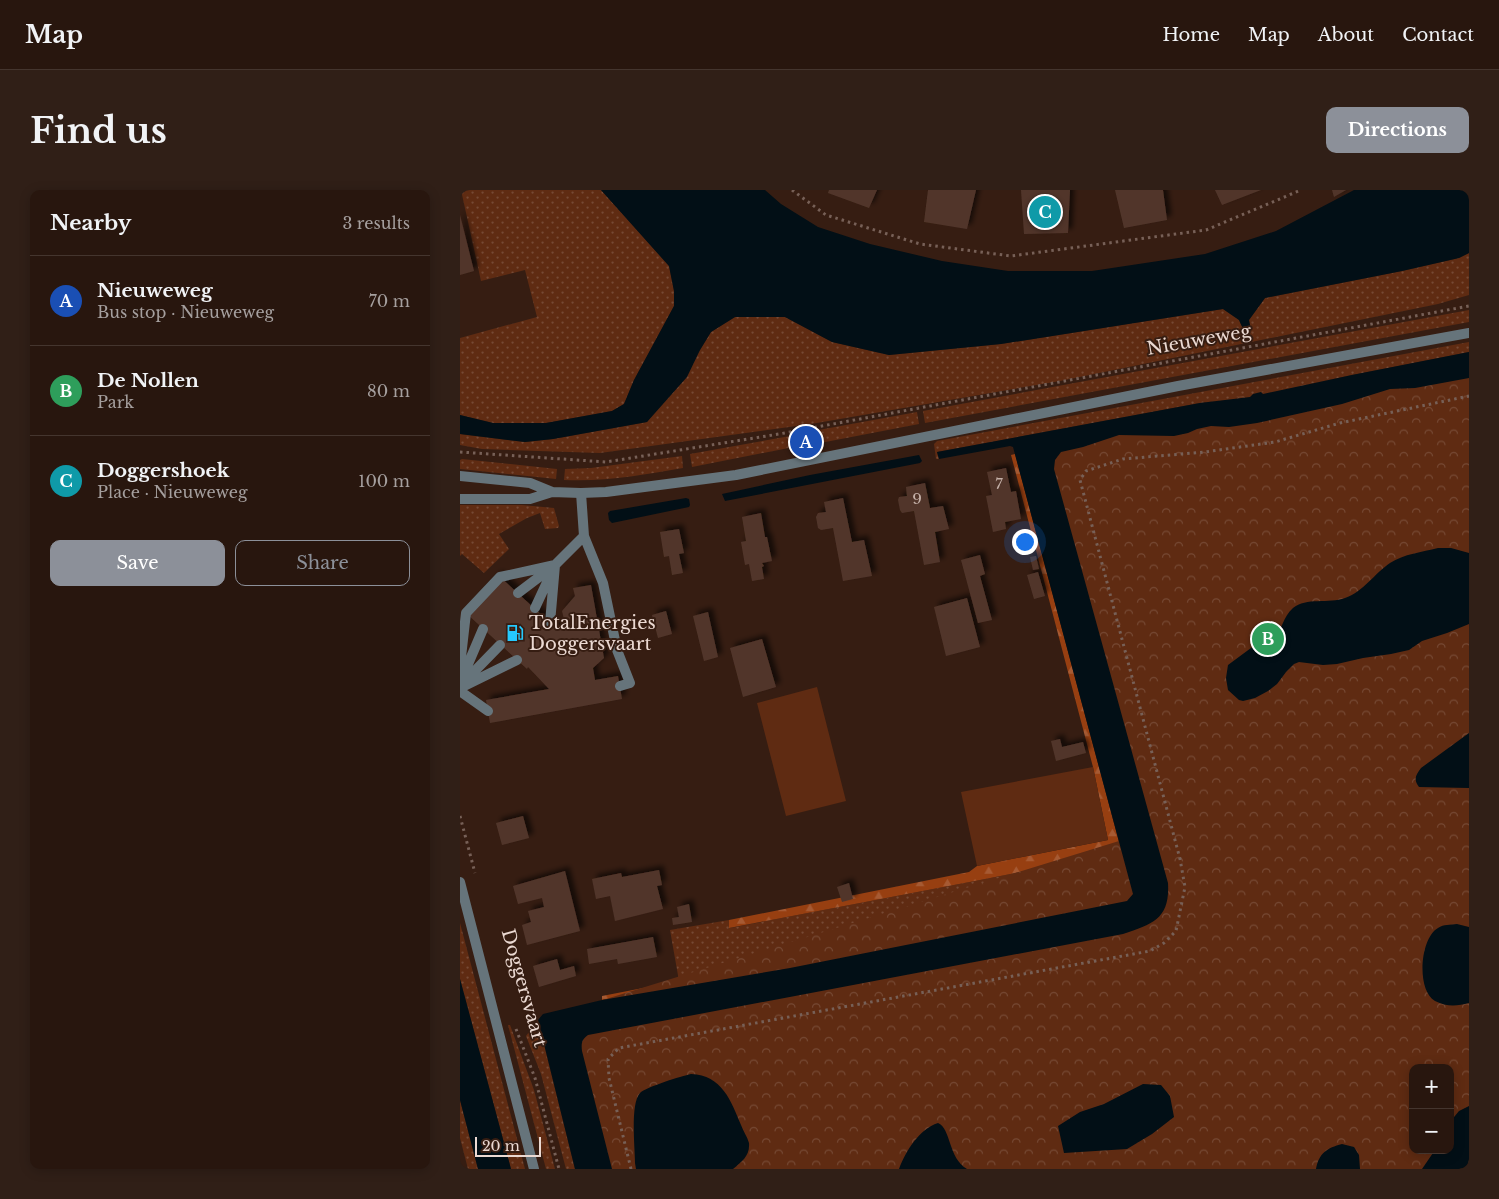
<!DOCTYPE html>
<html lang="en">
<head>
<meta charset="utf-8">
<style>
  body { margin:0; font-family:"Libre Baskerville",serif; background:#301f17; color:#f1f3f6 }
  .controls { position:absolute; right:15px; bottom:15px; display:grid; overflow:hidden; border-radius:10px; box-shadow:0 2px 12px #0003 }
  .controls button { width:45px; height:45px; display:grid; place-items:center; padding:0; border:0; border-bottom:1px solid #44352e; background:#28160e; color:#f1f3f6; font:25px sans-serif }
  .scale { position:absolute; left:15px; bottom:12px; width:66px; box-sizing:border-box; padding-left:5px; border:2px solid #ebd9d2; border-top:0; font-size:14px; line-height:18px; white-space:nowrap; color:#ebd9d2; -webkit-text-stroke:4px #361d12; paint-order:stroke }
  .you { position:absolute; left:564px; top:351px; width:18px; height:18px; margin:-12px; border:4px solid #fff; border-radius:50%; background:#1a73e8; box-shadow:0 0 0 8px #1a73e833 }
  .badge { display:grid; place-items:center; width:32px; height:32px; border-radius:50%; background:#8c9099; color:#fff; font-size:16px; font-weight:700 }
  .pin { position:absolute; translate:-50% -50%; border:2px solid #fff; box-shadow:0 1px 5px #0006 }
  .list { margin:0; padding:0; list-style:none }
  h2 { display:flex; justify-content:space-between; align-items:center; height:65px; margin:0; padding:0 20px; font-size:21px }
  h2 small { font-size:16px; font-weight:400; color:#a59f9e }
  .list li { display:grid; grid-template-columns:32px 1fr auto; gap:15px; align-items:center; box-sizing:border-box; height:90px; padding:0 20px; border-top:1px solid #44352e }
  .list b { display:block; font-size:19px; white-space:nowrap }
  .list p { margin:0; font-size:16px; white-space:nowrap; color:#a59f9e }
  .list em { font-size:16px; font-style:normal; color:#a59f9e }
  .actions { display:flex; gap:10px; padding:15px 20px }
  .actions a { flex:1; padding:11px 0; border:1px solid #8c9099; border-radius:10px; text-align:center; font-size:18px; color:#8c9099 }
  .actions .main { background:#8c9099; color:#fff }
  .map { position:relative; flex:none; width:1009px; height:979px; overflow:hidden; border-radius:10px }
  header { display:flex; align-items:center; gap:30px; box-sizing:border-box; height:70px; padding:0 25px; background:#28160e; border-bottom:1px solid #44352e }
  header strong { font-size:24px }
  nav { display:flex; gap:28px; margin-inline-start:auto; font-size:18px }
  .intro { display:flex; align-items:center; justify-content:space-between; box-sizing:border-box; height:120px; padding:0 30px }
  h1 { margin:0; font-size:35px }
  .button { padding:12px 22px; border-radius:10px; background:#8c9099; color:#fff; font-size:18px; font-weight:700 }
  main { display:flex; gap:30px; padding:0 30px }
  aside { flex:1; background:#28160e; border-radius:10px; box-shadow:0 2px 12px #0003 }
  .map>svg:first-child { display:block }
  .grass { fill:url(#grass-dots) }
  .forest { fill:url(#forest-firs) }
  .park { fill:url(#park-crowns); fill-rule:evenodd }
  .pitch { fill:#5f2b12 }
  .water { fill:#020f16 }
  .building { fill:#51362b; filter:url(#shadow) }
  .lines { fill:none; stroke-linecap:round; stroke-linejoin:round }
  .path { stroke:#776057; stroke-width:3; stroke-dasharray:2.5 4; stroke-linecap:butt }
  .service { stroke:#66747b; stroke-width:10 }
  .tertiary { stroke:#66747b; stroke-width:10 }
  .labels { text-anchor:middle; stroke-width:4; stroke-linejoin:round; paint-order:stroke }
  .number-label { font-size:15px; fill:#c4b0a8 }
  .street-label { font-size:18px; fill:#ebd9d2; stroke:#361d12 }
  .poi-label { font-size:18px; fill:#ebd9d2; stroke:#361d12; text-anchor:start }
</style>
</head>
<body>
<header>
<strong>Map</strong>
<nav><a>Home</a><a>Map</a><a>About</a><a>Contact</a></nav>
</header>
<div class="intro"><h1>Find us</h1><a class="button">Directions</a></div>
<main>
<aside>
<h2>Nearby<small>3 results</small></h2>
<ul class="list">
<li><span class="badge" style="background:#1a4fb4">A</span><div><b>Nieuweweg</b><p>Bus stop · Nieuweweg</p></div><em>70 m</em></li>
<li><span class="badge" style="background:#2e9e5b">B</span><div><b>De Nollen</b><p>Park</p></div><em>80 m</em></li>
<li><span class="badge" style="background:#0f9aa8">C</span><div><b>Doggershoek</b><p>Place · Nieuweweg</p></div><em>100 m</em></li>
</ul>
<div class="actions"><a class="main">Save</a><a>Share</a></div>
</aside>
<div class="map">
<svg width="1009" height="979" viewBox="0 0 1009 979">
  <defs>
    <pattern id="grass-dots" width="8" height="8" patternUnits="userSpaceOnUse" patternTransform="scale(1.25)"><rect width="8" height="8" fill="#5f2b12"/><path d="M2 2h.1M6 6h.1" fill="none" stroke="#764934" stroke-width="1.8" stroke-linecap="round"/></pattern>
    <pattern id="forest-firs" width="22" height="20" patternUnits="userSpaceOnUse" patternTransform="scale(1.25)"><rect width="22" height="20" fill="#973f11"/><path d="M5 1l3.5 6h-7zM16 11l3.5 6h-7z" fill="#a65a33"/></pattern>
    <pattern id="park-crowns" width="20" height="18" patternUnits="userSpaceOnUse" patternTransform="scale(1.25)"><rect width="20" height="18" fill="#5f2b12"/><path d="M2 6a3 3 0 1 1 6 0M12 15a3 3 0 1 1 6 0" fill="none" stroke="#764934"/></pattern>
    <filter id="shadow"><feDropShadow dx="4.5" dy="-4.5" stdDeviation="2.5" flood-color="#0009"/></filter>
  </defs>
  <rect width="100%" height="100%" fill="#361d12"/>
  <!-- grass -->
  <path class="grass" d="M1,0h140l68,76 5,25v15l-40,74 -10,24 -12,7 -66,12h-53l-33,-8v-77l77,-21 -12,-47 -44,11z
    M1009,63v42l-31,9 -378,77 -249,43 -211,29 -118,-4 -22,-4v-11l65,8 28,-3 94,-17 53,-72 11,-18 24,-15h50l47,25 57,13 112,-11 222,-35 16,11 5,11 6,-1 -1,-10 16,-22 137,-27 57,-13z
    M1009,120v12l-544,101 -2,-12z
    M1009,152v10l-117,23 -102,22 -50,6 -263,49 2,7h-3l-2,-15 3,-3z
    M457,222l2,12 -104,20 -2,-13z
    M347,243l2,11 -117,23 -2,-13z
    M222,266l1,12c-40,7 -78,14 -119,12l1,-11 26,-1z
    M2,269l95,10 -1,10 -96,-10v-9z
    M0,315h62l32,3 5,18 -1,2 -13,1 -5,-16 -13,5 -28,16 10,15 -25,24 -22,-19 -2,2z
    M656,663l-437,128 -9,-51 59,-10 1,8 250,-48z
    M0,733l65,246h-14l-51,-190z
    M78,830l37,149h-9l-25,-95 -15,-38z
    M48,835h2l24,65 21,79h-9z
    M0,910l18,69h-10l-8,-31z"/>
  <!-- forest -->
  <path class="forest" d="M555,264l118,440 -6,7 -337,67 -188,32v-4l523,-102 1,-3 -5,-31 -5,-7 -136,27 -251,48v-8l240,-48 8,-6 131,-26 -15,-73 -82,-312z"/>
  <!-- park -->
  <path class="park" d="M1009,164v815h-893l-38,-149 581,-179 -103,-403zM953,878h37v82h-37z"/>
  <!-- pitch -->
  <path class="pitch" d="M357,497l29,114 -60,15 -29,-113z
    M633,577l15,73 -131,26 -16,-74z"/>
  <!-- water -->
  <path class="water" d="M141,0h164l16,14 37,23 52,17 72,17 66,10h84l113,-17 71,-23 78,-41h115v63l-10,5 -57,13 -137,27 -16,22 2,10 -7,1 -5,-11 -16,-11 -222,35 -112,11 -57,-13 -47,-25h-50l-24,15 -11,18 -13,27 -40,45 -94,17 -28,3 -65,-8v-19l33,8h53l66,-12 12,-7 10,-24 40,-74v-15l-5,-25z
    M1009,162v26l-54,10 -25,1 -48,15 -85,19 -28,4 -18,-1 -14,3 -9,4 -14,3 -55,-1 -36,12 -22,5 -6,8 -1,9 114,414c2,35 -14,41 -45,51l-535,101c-6,4 -7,8 -6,16l30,118h-37l-37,-149 5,-6 59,-14 188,-32 337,-67 6,-7 -120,-447 -3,-1 -71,13 -2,-7 263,-49 50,-6 3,-3 8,-2 2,2 89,-19z
    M459,265l3,6 -2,2 -195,38 -3,-7 88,-19z
    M226,308l3,1 1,6 -1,2 -77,16 -3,-3 -1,-7 2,-2z
    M978,358h13l18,5v71l-22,9 -25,8 -13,9 -18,4 -28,4 -26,6 -14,1 -24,-3 -5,2 -8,8 -9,12 -9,7 -13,7 -12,3 -4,-1 -11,-10 -2,-12 2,-13 23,-17 23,-7c7,-10 9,-24 19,-33 13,-11 36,-4 52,-10 18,-6 30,-25 45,-35 14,-9 32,-11 48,-15z
    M1009,543v55l-50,-1c-6,-8 -3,-12 2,-19z
    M997,734l12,3v76c-12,3 -22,4 -34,-2 -19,-11 -15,-63 3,-73 6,-4 12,-3 19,-4z
    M0,789l51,190h-33l-18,-69z
    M231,884c31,1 40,27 50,51 2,6 6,11 8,18 1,13 -7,18 -16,26h-97l-1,-6c0,-15 -5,-59 5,-70 6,-6 42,-17 51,-19z
    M683,894l18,1 9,11 4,21 -22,17 -25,15 -63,4 -6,-27 22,-14 24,-8z
    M1009,916v63h-47l13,-19h15v-28l9,-11z
    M478,933c13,5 10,35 29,46h-68c7,-18 20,-40 39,-46z
    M882,954l12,3 5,8 1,14h-44c3,-16 11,-21 26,-25z"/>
  <!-- building -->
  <path class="building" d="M369,0h48l-8,18 -41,-15z
    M468,0h48l-9,39 -43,-7z
    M561,0h49l-2,43 -44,1z
    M655,0h48l4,30 -43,8z
    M755,0h46l-39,15z
    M872,0h14l-12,7z
    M0,25l14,56 -14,4z
    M546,278l5,24 5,-1 5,28 -16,3 1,7 -13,3 -7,-36 6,-1 -5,-23z
    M465,293l5,25 13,-2 6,23 -14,3 5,30 -16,3 -10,-54 -12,2 -2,-3 -2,-10 1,-3 8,-1 -1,-9z
    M383,308l9,44 12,-2 8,36 -29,5 -10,-53 -12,2 -3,-2 -2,-11 2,-4 8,-1 -2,-10z
    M301,323l4,24h2l5,24 -10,2 2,3 -2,1 2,12 -12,2 -3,-17 -4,1 -4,-23 5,-1 -4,-24z
    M219,339l5,24 -5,1 4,19 -11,2 -3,-19 -5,1 -4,-25z
    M520,365l5,19 -5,2 12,44 -14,3 -17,-63z
    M576,366l3,13 -6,1 -3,-13z
    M578,382l7,24 -11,3 -7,-24z
    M38,385l60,55 7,-7 -3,-12 13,-15 -2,-8 18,-3 13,73 -11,10 2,12 23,-4 4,23 -132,24 -4,-23 63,-11 -21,-22 -1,2 -61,-56z
    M507,408l13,49 -34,9 -12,-49z
    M206,421l6,23 -14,4 -6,-23z
    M248,422l10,45 -14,4 -11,-45z
    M302,449l14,48 -33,10 -13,-49z
    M600,549l2,8 21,-5 3,11 -30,8 -5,-20z
    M63,626l6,22 -27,7 -6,-22z
    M199,680l3,15 -5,1 6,23 -48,12 -5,-25 -14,3 -4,-20 29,-6 1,4z
    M105,681l15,60 -53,14 -5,-20 9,-3 -3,-11 16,-4 -2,-9 -24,6 -5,-18z
    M389,693l4,16 -11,3 -5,-15z
    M229,714l3,18 -19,3 -1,-7 7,-1 -2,-10z
    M193,747l4,20 -39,7 -1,-5 -28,5 -2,-15z
    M97,769l3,11 14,-4 2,10 -37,11 -6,-21z"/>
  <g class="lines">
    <!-- path -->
    <path class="path" d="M332,0l34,25 94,29 91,12 195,-26 95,-40
      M0,262l146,10 173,-28 690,-128
      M0,626l15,57
      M56,839l19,49 24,91
      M171,979l-22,-91 -1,-19 11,-11 531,-97 14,-8 12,-12 9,-44 -5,-28 -100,-379 6,-9 37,-12 82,-7 70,-10 65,-19 129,-27"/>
    <!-- service -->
    <path class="service" d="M121,303l3,43 19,47 14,67 13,33 -10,3
      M95,375l29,-29
      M75,418l20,-43 -5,58
      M0,476l6,-53 34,-36 55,-12 -37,28
      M0,493l23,-54
      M3,493l37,-38
      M0,498l57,-28
      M0,501l28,20"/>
    <!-- tertiary -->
    <path class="tertiary" d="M0,286l70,7 22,9 29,1 25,-1 130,-17 442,-89 291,-53
      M0,309h70l22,-7
      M0,692l74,287"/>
  </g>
  <!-- icons -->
  <defs>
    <g id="fuel-bare" transform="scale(1.35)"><path d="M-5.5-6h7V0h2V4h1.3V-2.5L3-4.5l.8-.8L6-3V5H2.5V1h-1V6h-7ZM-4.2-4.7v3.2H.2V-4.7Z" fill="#25c9fe" stroke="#361d12" stroke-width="2.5" paint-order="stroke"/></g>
  </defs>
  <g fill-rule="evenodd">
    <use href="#fuel-bare" x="55" y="443"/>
  </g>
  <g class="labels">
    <!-- number labels -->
    <g class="number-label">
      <text x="539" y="299">7</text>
      <text x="457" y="314">9</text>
    </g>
    <!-- street labels -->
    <g class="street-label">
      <text transform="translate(739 150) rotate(-10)" y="6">Nieuweweg</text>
      <text transform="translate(64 798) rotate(74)" y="6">Doggersvaart</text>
    </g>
    <!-- poi labels -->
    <g class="poi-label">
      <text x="69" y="439">TotalEnergies<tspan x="69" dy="21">Doggersvaart</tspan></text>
    </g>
  </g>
</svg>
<div class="controls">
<button>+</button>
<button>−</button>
</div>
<div class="scale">20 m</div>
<div class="you"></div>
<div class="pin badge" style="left:346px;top:252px;background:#1a4fb4">A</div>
<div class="pin badge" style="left:808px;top:449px;background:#2e9e5b">B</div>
<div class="pin badge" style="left:585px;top:22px;background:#0f9aa8">C</div>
</div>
</main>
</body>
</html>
